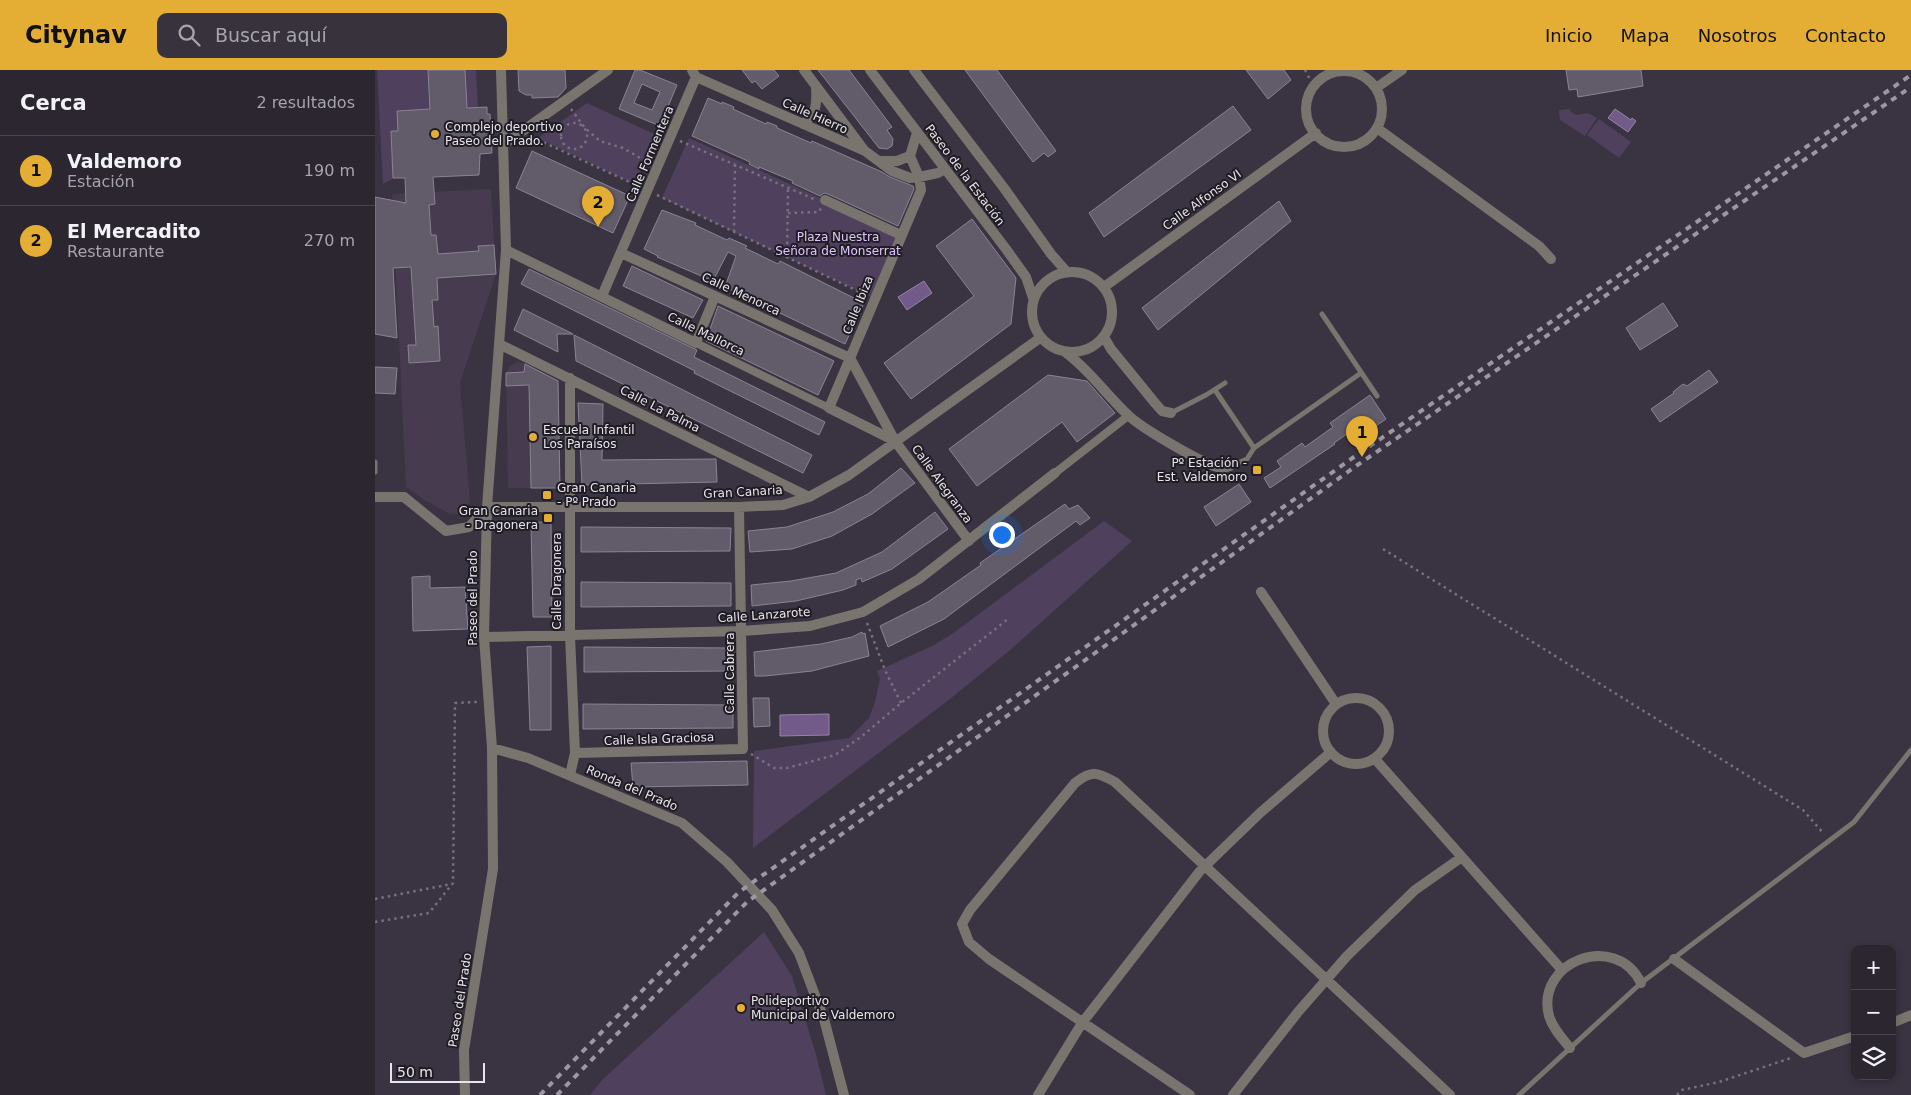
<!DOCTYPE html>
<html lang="es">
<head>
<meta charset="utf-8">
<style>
  body { margin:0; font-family:"DejaVu Sans",sans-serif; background:#38323d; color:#f1f3f6 }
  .controls { position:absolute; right:15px; bottom:15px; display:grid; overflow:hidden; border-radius:10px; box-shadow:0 2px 8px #0003 }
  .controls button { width:45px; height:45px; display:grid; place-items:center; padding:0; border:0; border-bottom:1px solid #48434d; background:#2c2631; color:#f1f3f6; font:25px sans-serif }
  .scale { position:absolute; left:15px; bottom:12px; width:95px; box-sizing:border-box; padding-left:5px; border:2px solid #e8e4ed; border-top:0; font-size:14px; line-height:18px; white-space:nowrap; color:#e8e4ed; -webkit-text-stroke:4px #1f1c23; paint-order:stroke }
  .you { position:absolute; left:626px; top:464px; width:18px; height:18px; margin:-12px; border:4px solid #fff; border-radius:50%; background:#1a73e8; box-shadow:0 0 0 8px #1a73e833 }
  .badge { display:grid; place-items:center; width:32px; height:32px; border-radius:50%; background:#e4ae35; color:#111; font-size:16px; font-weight:700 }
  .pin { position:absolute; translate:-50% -41px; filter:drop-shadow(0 1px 2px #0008) }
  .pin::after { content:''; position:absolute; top:26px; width:18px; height:15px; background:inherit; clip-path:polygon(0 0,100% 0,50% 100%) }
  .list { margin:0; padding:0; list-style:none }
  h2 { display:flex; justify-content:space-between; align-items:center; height:65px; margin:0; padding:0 20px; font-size:21px }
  h2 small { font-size:16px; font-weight:400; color:#a6a5ab }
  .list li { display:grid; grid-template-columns:32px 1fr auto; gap:15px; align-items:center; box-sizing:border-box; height:70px; padding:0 20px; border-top:1px solid #48434d }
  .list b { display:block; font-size:19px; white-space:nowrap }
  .list p { margin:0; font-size:16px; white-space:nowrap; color:#a6a5ab }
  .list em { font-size:16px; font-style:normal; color:#a6a5ab }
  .icon { flex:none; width:28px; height:28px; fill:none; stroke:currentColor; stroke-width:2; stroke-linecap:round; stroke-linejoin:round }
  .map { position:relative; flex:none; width:1536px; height:1025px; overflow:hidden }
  header { display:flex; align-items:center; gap:30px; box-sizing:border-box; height:70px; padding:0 25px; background:#e4ae35; color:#111 }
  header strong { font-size:24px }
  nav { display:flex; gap:28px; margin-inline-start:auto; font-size:18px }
  .search { width:350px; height:45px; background:#38323d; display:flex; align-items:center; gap:12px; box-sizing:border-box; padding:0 18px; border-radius:10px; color:#a6a5ab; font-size:19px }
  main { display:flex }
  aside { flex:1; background:#2c2631 }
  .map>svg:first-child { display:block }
  .built { fill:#463b4f }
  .green { fill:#4f415d }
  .water { fill:#735b89; stroke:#9684a7 }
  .building { fill:#625b6a; stroke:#8b8394; fill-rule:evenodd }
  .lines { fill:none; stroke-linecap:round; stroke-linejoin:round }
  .path { stroke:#76717d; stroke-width:2.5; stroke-dasharray:2.5 4; stroke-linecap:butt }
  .service { stroke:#79756e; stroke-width:5 }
  .pedestrian { stroke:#79756e; stroke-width:8 }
  .minor { stroke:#79756e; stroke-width:10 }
  .rail { stroke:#9c97a2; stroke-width:4; stroke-dasharray:6 6; stroke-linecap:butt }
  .poi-dot { fill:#e4ae35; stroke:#1f1c23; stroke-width:2 }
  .labels { text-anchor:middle; stroke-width:4; stroke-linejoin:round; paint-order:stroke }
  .street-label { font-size:12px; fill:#e8e4ed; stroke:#1f1c23 }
  .poi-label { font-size:12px; fill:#e8e4ed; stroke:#1f1c23; text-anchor:start }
  .park-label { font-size:12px; fill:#e1c4fe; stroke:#1f1c23 }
</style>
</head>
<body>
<header>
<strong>Citynav</strong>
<div class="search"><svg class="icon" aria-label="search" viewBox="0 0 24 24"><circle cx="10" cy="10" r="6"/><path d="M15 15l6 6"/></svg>Buscar aquí</div>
<nav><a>Inicio</a><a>Mapa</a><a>Nosotros</a><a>Contacto</a></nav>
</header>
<main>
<aside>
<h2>Cerca<small>2 resultados</small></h2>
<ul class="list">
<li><span class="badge">1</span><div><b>Valdemoro</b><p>Estación</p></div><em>190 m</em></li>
<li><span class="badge">2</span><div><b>El Mercadito</b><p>Restaurante</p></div><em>270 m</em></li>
</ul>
</aside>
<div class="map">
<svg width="1536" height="1025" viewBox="0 0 1536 1025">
  <rect width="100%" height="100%" fill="#3a3341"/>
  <!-- built -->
  <path class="built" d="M116,119l5,85 -36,109 10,118 -7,13h-13l-26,-14 -18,-13 -14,-293z
    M142,292l8,1 33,17 2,108h-52l-2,-115 4,-7z"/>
  <!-- green -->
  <path class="green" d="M2,0h99l2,37h9v7h3l2,39 -12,1 -1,21 -85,3 -11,6z
    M212,33l69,32 -22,49 -96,-46z
    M1195,39v2l6,4 12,-2 9,5 -12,18 -25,-16 -1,-10z
    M1224,49l32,23 -12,16 -32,-23z
    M314,68l212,97 -26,64 -213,-101z
    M729,451l28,20 -123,110 -59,48 -197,149 1,-97 95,-13 20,-20 6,-16 5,-23 -3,-8 55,-25 20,-12z
    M389,862l28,44 25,82 9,37h-236l12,-15z"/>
  <!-- water -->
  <path class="water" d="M1240,39l16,11 1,-2 4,3 -8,11 -20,-14z
    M549,211l8,12 -25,17 -9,-13z
    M454,644v21l-49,1v-21z"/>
  <!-- building -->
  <path class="building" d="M53,0h37l2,38 20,-1v7h3l2,39 -12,1 -1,21 -46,2 2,27 -6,1 2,30h5l2,19 41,-3 -1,-5 16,-1 2,29 -59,4 1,22h-6l2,27 4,-1 2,35 -31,2 -1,-18h8l-5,-78 -18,1 4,70 -22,-4v-137l31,6 -1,-25h-12l-2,-47h7l-1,-20 33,-2z
    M143,0h47l1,18 -8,9 -26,1v-3h-6l-7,-4z
    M260,0h5l37,15 -17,41 -41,-17zM267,14l18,8 -8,18 -18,-7z
    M367,0h32l5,6 -17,13 -7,-8 -3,2z
    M443,0h31l43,57 -5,3 6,9 -1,7 -5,3 -8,-1z
    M590,0h32l59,81 -8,6 -4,-4 -11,9z
    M871,0h38l7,10 -23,19z
    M1191,0h75l2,16 -65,11 -1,-8 -8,1z
    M333,28l14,6v-2l12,5 -1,2 33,15 1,-2 10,4v2l34,15 1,-2 70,31 8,5 23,9 1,3 -16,37 -70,-32 -4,-1 -4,3 -28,-13 1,-2 -34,-14v2l-10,-5 1,-2 -58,-26z
    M858,36l18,24 -147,107 -15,-24z
    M157,81l98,45 -17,37 -97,-45z
    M904,131l12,20 -133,109 -16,-22z
    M287,140l34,13 -1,2 32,15 2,-2 18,8 -2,2 33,16 2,-3 84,42 -19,41 -120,-57 11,-31 -8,-4 -15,29 -56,-24 1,-1 -14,-7z
    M597,149l44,59 -5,46 -100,75 -27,-36 90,-67 -38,-50z
    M257,196l71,34 -10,18 -70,-32z
    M154,199l168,81 -3,7 131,65 -6,13 -125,-62 1,-2 -174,-87z
    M1288,233l15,23 -38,24 -14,-22z
    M343,236l116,55 -16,34 -112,-54z
    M148,239l50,25h-16l1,18 -44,-22z
    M199,265l238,120 -9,18 -227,-112z
    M150,294l33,17 2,107h-29l-2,-103 -23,1v-13l18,-1z
    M0,297l22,1 -2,26 -20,-1z
    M1334,300l9,12 -58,40 -9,-13 23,-16 -1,-1 10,-8 4,2z
    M673,305l39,6 28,32 -38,29 -15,-20 -85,64 -28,-37z
    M995,325l16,24 -29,20 -6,-8 -17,12 1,1 -65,44 -6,-10 17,-11 -4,-6 25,-18 3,4 28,-20 -3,-4z
    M203,333l25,1 -1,56 114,-1 1,23 -135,3z
    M526,398l14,15 -43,31 -40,22 -40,13 -42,3 -2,-21 39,-4 46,-15 35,-18z
    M864,414l12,18 -35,24 -12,-19z
    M690,434l4,5 9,-4 12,13 -10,7 -4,-4 -132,98 -56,28 -8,-21 48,-24 53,-37 -1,-2z
    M560,442l13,17 -56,40 -30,13 -1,-4 -5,2v5l-13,5 -47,11 -44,5 -1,-21 40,-4 45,-8 46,-21z
    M176,451l1,96h-19l-2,-94z
    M206,457l150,1 -1,23 -149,1z
    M55,506v12l35,-1 3,42 -55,2 -1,-54z
    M206,512l150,1v23l-150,1z
    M487,562l1,2 2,-1 4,23 -57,15 -47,5h-10l-1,-24 67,-8 31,-7z
    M176,576v84h-21l-3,-83z
    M209,577l150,1v23l-150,1z
    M378,628h16l1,28 -16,1z
    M208,634l150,1v23l-150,1z
    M372,691l1,24 -115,2 -2,-24z"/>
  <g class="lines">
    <!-- path -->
    <path class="path" d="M930,0l9,17
      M196,39l14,19 15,13 23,7 26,15
      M186 66a13 13 0 1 1 26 0a13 13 0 1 1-26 0Z
      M157,67l106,49
      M305,71l134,58
      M282,125l209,100
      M413,143l31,-1 2,-4
      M359,162l1,-68
      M412,187l1,-70
      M1008,479l420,261 21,24
      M492,553l18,47 16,33
      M376,684l23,14h13l48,-13 26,-18 40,-34 107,-84
      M0,829l77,-15
      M0,852l54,-9 24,-30 2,-180 22,-1
      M1302,1025l5,-5 37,-8 72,-24"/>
    <!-- service -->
    <path class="service" d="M947,244l55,82
      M840,320l39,58
      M796,343l35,-18 19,-12
      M0,392v10
      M855,396l17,-7 7,-11 107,-75
      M1144,1025l122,-112 213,-161 57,-72"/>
    <!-- pedestrian -->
    <path class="pedestrian" d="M321,273l133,65
      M680,403l73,-57"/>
    <!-- minor -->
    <path class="minor" d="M317,0l4,7 169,74 27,20 18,7 9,-1 19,-4 7,-4
      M429,0l60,80
      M495,0l136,179 20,28 7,21
      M539,0l90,118 47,66 15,17
      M931 39a38 38 0 1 1 76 0a38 38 0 1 1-76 0Z
      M1001,18l26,-18
      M428,54c14,-10 14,-21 13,-37
      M1002,58l162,118 12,13
      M128,75l105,-75
      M535,86l7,-23
      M504,91h18l13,-5
      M450,130l76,35
      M131,180l190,93 19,-47
      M246,183l229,105 45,83 74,100
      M657 242a40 40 0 1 1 80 0a40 40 0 1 1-80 0Z
      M729,217l212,-154
      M227,226l94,-219
      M729,267l7,12 44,54 7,8 9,2
      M124,274l310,153
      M690,282c25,18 41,43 63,63 12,12 79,52 94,53 3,0 5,-1 8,-2
      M195,308v257l5,118 -5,22
      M520,371l-66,-33 92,-218 -2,-13 -9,-21
      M0,427h29l42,34 23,-4 18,-20
      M112,437h252l44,-2 26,-8 40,-22 191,-137
      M886,522l75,112
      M109,567l258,-6 68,-5 53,-14 56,-33 136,-106
      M948 661a33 33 0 1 1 66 0a33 33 0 1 1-66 0Z
      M117,678l36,10 154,65 45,39 45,48 27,43 25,66 20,76
      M200,683l168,-4 -4,-242
      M1000,689l187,211
      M1299,889l130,94 51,-17
      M1517,953l19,-8
      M1195,978c-8,-10 -17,-19 -21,-32 -14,-55 67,-85 92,-33
      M90,1025l-1,-45 29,-181 -1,-121 -8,-111 3,-130 19,-257 -5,-180
      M663,1025l44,-72 118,-152 60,-58 71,-61
      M815,1025l-201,-136 -20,-17 -7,-18 8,-14 105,-127c17,-13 22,-11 40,-1l335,313
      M858,1025l65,-83 49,-56 68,-66 47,-33"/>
    <!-- rail -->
    <path class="rail" d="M165,1025l199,-203 615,-435 557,-382
      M182,1025l190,-193 612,-438 552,-377"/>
  </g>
  <!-- markers -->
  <g class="poi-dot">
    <circle cx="60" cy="64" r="5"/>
    <circle cx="158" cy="367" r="5"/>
    <rect x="877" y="395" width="10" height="10" rx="2.5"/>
    <rect x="167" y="420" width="10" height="10" rx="2.5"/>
    <rect x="168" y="443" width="10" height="10" rx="2.5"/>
    <circle cx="366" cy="938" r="5"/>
  </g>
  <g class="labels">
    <!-- street labels -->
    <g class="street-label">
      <text transform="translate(440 46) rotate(24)" y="4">Calle Hierro</text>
      <text transform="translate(275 84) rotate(-67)" y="4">Calle Formentera</text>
      <text transform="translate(590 105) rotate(53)" y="4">Paseo de la Estación</text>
      <text transform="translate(827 130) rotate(-36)" y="4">Calle Alfonso VI</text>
      <text transform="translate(366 224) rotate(25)" y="4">Calle Menorca</text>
      <text transform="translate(483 235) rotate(-68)" y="4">Calle Ibiza</text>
      <text transform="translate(331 264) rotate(26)" y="4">Calle Mallorca</text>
      <text transform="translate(285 339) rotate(27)" y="4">Calle La Palma</text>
      <text transform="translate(567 414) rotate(54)" y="4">Calle Alegranza</text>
      <text transform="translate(368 422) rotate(-3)" y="4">Gran Canaria</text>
      <text transform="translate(182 511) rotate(-90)" y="4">Calle Dragonera</text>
      <text transform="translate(98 528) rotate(-90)" y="4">Paseo del Prado</text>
      <text transform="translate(389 545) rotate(-4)" y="4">Calle Lanzarote</text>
      <text transform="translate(355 603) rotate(-90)" y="4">Calle Cabrera</text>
      <text transform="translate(284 669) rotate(-2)" y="4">Calle Isla Graciosa</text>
      <text transform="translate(257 718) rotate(23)" y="4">Ronda del Prado</text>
      <text transform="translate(85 930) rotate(-81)" y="4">Paseo del Prado</text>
    </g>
    <!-- poi labels -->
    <g class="poi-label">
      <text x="70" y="61">Complejo deportivo<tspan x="70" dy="14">Paseo del Prado.</tspan></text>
      <text x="168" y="364">Escuela Infantil<tspan x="168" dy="14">Los Paraísos</tspan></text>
      <text x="872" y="397" text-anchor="end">Pº Estación -<tspan x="872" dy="14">Est. Valdemoro</tspan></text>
      <text x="182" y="422">Gran Canaria<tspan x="182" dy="14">- Pº Prado</tspan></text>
      <text x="163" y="445" text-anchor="end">Gran Canaria<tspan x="163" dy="14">- Dragonera</tspan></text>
      <text x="376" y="935">Polideportivo<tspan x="376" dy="14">Municipal de Valdemoro</tspan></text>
    </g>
    <!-- park labels -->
    <g class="park-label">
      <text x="463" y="171">Plaza Nuestra<tspan x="463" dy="14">Señora de Monserrat</tspan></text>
    </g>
  </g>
</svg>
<div class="controls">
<button>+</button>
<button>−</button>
<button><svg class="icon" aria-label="layers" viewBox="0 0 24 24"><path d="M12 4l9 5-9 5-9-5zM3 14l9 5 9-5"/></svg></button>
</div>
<div class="scale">50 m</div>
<div class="you"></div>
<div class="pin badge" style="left:987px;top:387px">1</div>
<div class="pin badge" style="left:223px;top:157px">2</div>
</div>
</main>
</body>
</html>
